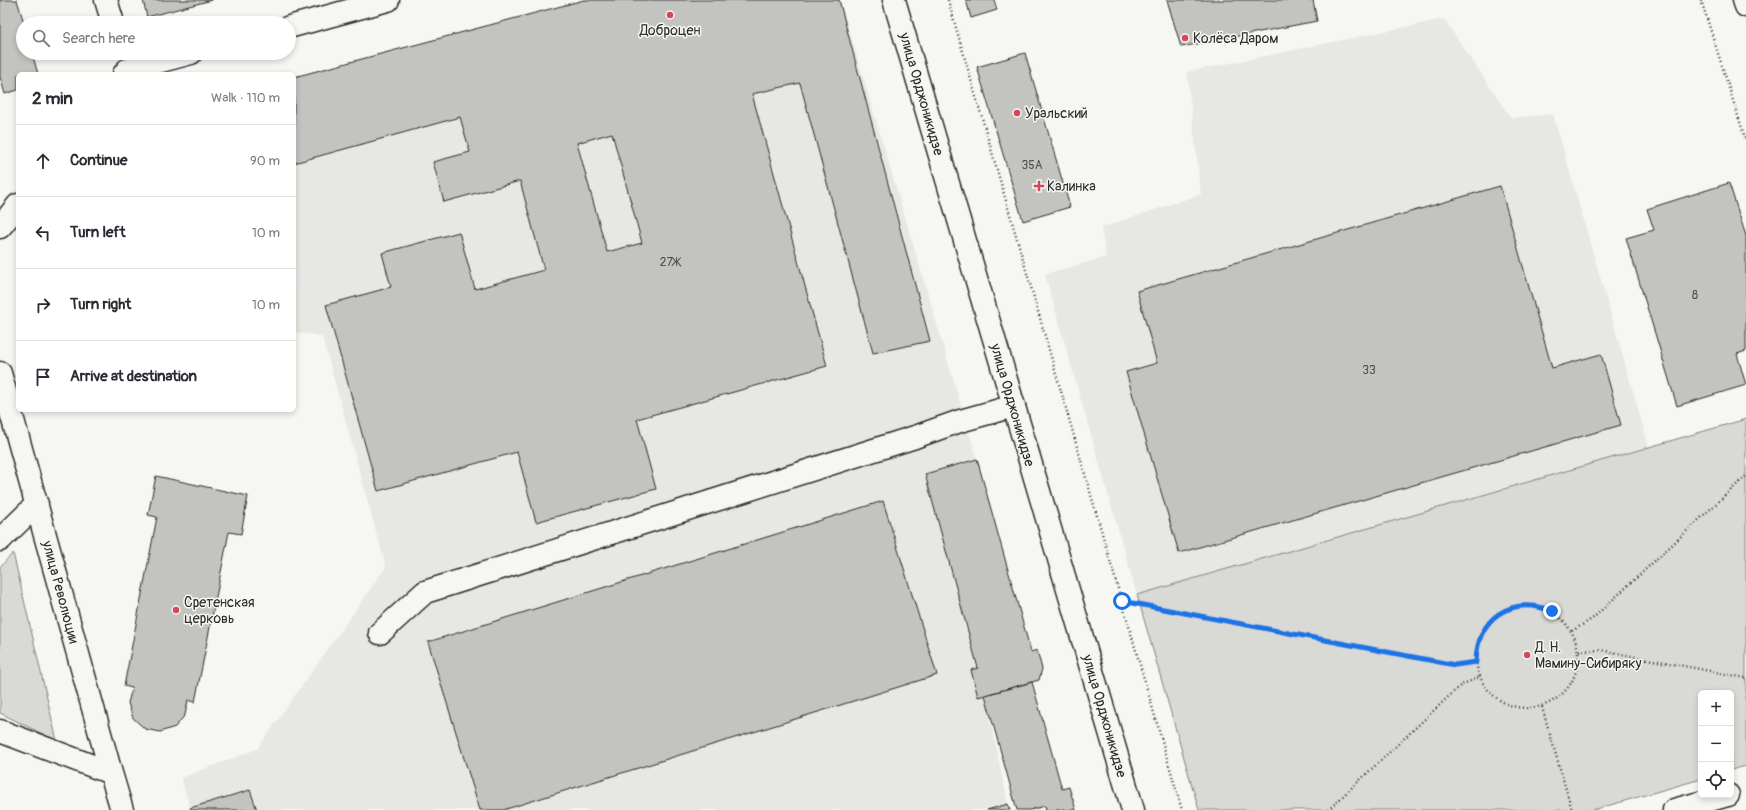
<!DOCTYPE html>
<html lang="en">
<head>
<meta charset="utf-8">
<style>
  body { margin:0; font-family:Pangolin,sans-serif; background:#f7f7f7; color:#2b2b33 }
  .controls { position:absolute; right:12px; bottom:12px; display:grid; overflow:hidden; border-radius:6px; box-shadow:0 2px 6px #0003 }
  .controls button { width:36px; height:36px; display:grid; place-items:center; padding:0; border:0; border-bottom:1px solid #e1e1e2; background:#fff; color:#2b2b33; font:20px sans-serif }
  .stop { position:absolute; width:12px; height:12px; margin:-9px; border:3px solid #1a73e8; border-radius:50%; background:#fff }
  .stop.end { background:#1a73e8; border-color:#fff; box-shadow:0 1px 4px #0008 }
  .list { margin:0; padding:0; list-style:none }
  h2 { display:flex; justify-content:space-between; align-items:center; height:52px; margin:0; padding:0 16px; font-size:17px }
  h2 small { font-size:13px; font-weight:400; color:#7c7c81 }
  .list li { display:grid; grid-template-columns:26px 1fr auto; gap:12px; align-items:center; box-sizing:border-box; height:72px; padding:0 16px; border-top:1px solid #e1e1e2 }
  .list b { display:block; font-size:15px; white-space:nowrap }
  .list em { font-size:13px; font-style:normal; color:#7c7c81 }
  .icon { flex:none; width:22px; height:22px; fill:none; stroke:currentColor; stroke-width:2; stroke-linecap:round; stroke-linejoin:round }
  .map { position:relative; flex:none; width:1746px; height:810px; overflow:hidden }
  .search { position:absolute; background:#fff; box-shadow:0 2px 6px #0003; left:16px; top:16px; width:280px; height:44px; display:flex; align-items:center; gap:10px; box-sizing:border-box; padding:0 14px; border-radius:22px; color:#7c7c81; font-size:15px }
  .panel { position:absolute; background:#fff; box-shadow:0 2px 6px #0003; left:16px; top:72px; width:280px; height:340px; border-radius:6px }
  .map>svg:first-child { display:block }
  .built { fill:#e7e7e3 }
  .green { fill:#d9d9d5; stroke:#828280 }
  .building { fill:#c3c3c0; stroke:#2b2b2b; fill-rule:evenodd }
  .lines { fill:none; stroke-linecap:round; stroke-linejoin:round }
  .minor-casing { stroke:#2b2b2b; stroke-width:25 }
  .major-casing { stroke:#2b2b2b; stroke-width:25 }
  .path { stroke:#2b2b2b; stroke-width:2.5; stroke-dasharray:1 3; stroke-linecap:butt }
  .minor { stroke:#f6f6f2; stroke-width:22 }
  .major { stroke:#f6f6f2; stroke-width:22 }
  .route { stroke:#1a73e8; stroke-width:5 }
  .poi-dot { fill:#d1495b; stroke:#f6f6f2; stroke-width:1.5 }
  .labels { text-anchor:middle; stroke-width:3; stroke-linejoin:round; paint-order:stroke }
  .number-label { font-size:12px; fill:#515150 }
  .poi-label { font-size:14px; fill:#2b2b2b; stroke:#f6f6f2; text-anchor:start }
  .street-label { font-size:14px; fill:#2b2b2b; stroke:#f6f6f2 }
</style>
</head>
<body>
<div class="map">
<svg width="1746" height="810" viewBox="0 0 1746 810">
  <rect width="100%" height="100%" fill="#f6f6f2"/>
  <filter id="ink" filterUnits="userSpaceOnUse"><feTurbulence type="fractalNoise" baseFrequency=".025" numOctaves="2"/><feDisplacementMap in="SourceGraphic" scale="8" xChannelSelector="R" yChannelSelector="G"/><feConvolveMatrix kernelMatrix="1 2 1 2 8 2 1 2 1" color-interpolation-filters="sRGB"/></filter>
  <g filter="url(#ink)">
    <!-- built -->
    <path class="built" d="M584,0h256l137,459 -52,15 53,194 -7,3 7,26 7,-2 23,109 -21,6h-730l-7,-20 -60,18 -9,-30 76,-29 129,-182 -64,-231 -28,-4v-255z
      M1444,19l67,99 42,-4 96,333 -512,148 -92,-321 61,-17 -5,-29 100,-34 -14,-122z"/>
    <!-- green -->
    <path class="green" d="M1746,419v347l-15,4v-77h-30v86l-108,31h-394l-62,-215z
      M13,553l44,188 -57,-28v-146z"/>
    <!-- building -->
    <path class="building" d="M0,0h17l7,23 -1,30h9l6,21h-20v16l-13,4 -5,-17z
      M143,0h69l-65,17z
      M584,0h255l91,341 -57,12 -73,-270 -48,11 75,272 -190,53 19,70 -120,33 -19,-70 -139,39 -52,-186 65,-18 -9,-34 77,-21 16,57 69,-19 -24,-89 -76,21 -11,-40 37,-10 -10,-35 -166,46v-86zM612,133l30,110 -35,9 -30,-109z
      M966,0h28l3,10 -26,8z
      M1167,0h146l4,21 -136,26z
      M1025,53l45,154 -47,14 -46,-154z
      M1729,183l17,53v115l-9,3 9,31 -69,21 -51,-168 28,-8 -7,-21z
      M1500,186l52,182 49,-14 20,71 -442,128 -53,-181 31,-9 -20,-72z
      M977,459l54,193 6,-2 5,19 -3,11 -61,17 -7,-27 7,-2 -53,-194z
      M156,476l92,20 -7,38 -12,-2 -34,170 -7,-2 -3,15 -10,12 -15,5 -15,-3 -12,-11 -5,-15 4,-15 -8,-2 33,-169 -9,-2z
      M883,501l54,174 -434,135h-23l-52,-168z
      M1032,682l30,107 7,-2 7,23h-30l-1,-4 -15,4h-13l-32,-115z
      M250,790l7,20h-66l-1,-2z
      M1008,804l2,6h-23z"/>
    <g class="lines">
      <!-- minor casing -->
      <g class="minor-casing">
        <path id="minor" d="M106,0l7,23
          M289,27l99,-27
          M124,74l3,-4 64,-17
          M0,227l18,-22
          M0,373l111,400 11,37
          M0,540l37,-36
          M380,633l45,-41 490,-155 45,-16 54,-15
          M0,731l111,42"/>
      </g>
      <!-- major casing -->
      <g class="major-casing">
        <path id="major" d="M894,0l239,810
          M1744,0l2,6
          M1674,810l54,-15"/>
      </g>
      <!-- path -->
      <path class="path" d="M948,0l234,810
        M1701,0l45,141
        M1122,601l333,64 21,-3
        M1476 657a51 51 0 1 1 102 0a51 51 0 1 1-102 0Z
        M1572,631l20,-12 154,-143
        M1579,651l22,-1 145,28
        M1542,707l30,103
        M1328,810l133,-125 19,-8"/>
      <!-- minor -->
      <use href="#minor" class="minor"/>
      <!-- major -->
      <use href="#major" class="major"/>
    </g>
  </g>
  <g class="lines" filter="url(#ink)">
    <!-- route -->
    <path class="route" d="M1122,601l333,64 21,-3c1,-44 34,-67 76,-51"/>
  </g>
  <!-- markers -->
  <g class="poi-dot">
    <circle cx="670" cy="15" r="4"/>
    <circle cx="1185" cy="38" r="4"/>
    <circle cx="1017" cy="113" r="4"/>
    <path d="M1037 180h4v4h4v4h-4v4h-4v-4h-4v-4h4z"/>
    <circle cx="176" cy="610" r="4"/>
    <circle cx="1527" cy="655" r="4"/>
  </g>
  <g class="labels">
    <!-- number labels -->
    <g class="number-label">
      <text x="1032" y="169">35А</text>
      <text x="670" y="266">27Ж</text>
      <text x="1695" y="299">8</text>
      <text x="1369" y="374">33</text>
    </g>
    <!-- poi labels -->
    <g class="poi-label">
      <text x="670" y="35" text-anchor="middle">Доброцен</text>
      <text x="1193" y="43">Колёса Даром</text>
      <text x="1025" y="118">Уральский</text>
      <text x="1047" y="191">Калинка</text>
      <text x="184" y="607">Сретенская<tspan x="184" dy="16">церковь</tspan></text>
      <text x="1535" y="652">Д. Н.<tspan x="1535" dy="16">Мамину-Сибиряку</tspan></text>
    </g>
    <!-- street labels -->
    <g class="street-label">
      <text transform="translate(922 94) rotate(74)" y="5">улица Орджоникидзе</text>
      <text transform="translate(1013 405) rotate(74)" y="5">улица Орджоникидзе</text>
      <text transform="translate(61 592) rotate(75)" y="5">улица Революции</text>
      <text transform="translate(1105 716) rotate(74)" y="5">улица Орджоникидзе</text>
    </g>
  </g>
</svg>
<div class="controls">
<button>+</button>
<button>−</button>
<button><svg class="icon" aria-label="locate" viewBox="0 0 24 24"><circle cx="12" cy="12" r="6"/><path d="M12 2v4M12 18v4M2 12h4M18 12h4"/></svg></button>
</div>
<div class="stop" style="left:1122px;top:601px"></div>
<div class="stop end" style="left:1552px;top:611px"></div>
<div class="search"><svg class="icon" aria-label="search" viewBox="0 0 24 24"><circle cx="10" cy="10" r="6"/><path d="M15 15l6 6"/></svg>Search here</div>
<section class="panel">
<h2>2 min<small>Walk · 110 m</small></h2>
<ul class="list">
<li><svg class="icon" aria-label="ahead" viewBox="0 0 24 24"><path d="M12 20V5M6 11l6-6 6 6"/></svg><div><b>Continue</b></div><em>90 m</em></li>
<li><svg class="icon" aria-label="left" viewBox="0 0 24 24"><path d="M17 20v-9H6M10 6l-5 5 5 5"/></svg><div><b>Turn left</b></div><em>10 m</em></li>
<li><svg class="icon" aria-label="right" viewBox="0 0 24 24"><path d="M7 20v-9h11M14 6l5 5-5 5"/></svg><div><b>Turn right</b></div><em>10 m</em></li>
<li><svg class="icon" aria-label="arrive" viewBox="0 0 24 24"><path d="M6 21V4h12l-3 4 3 4H6"/></svg><div><b>Arrive at destination</b></div></li>
</ul>
</section>
</div>
</body>
</html>
